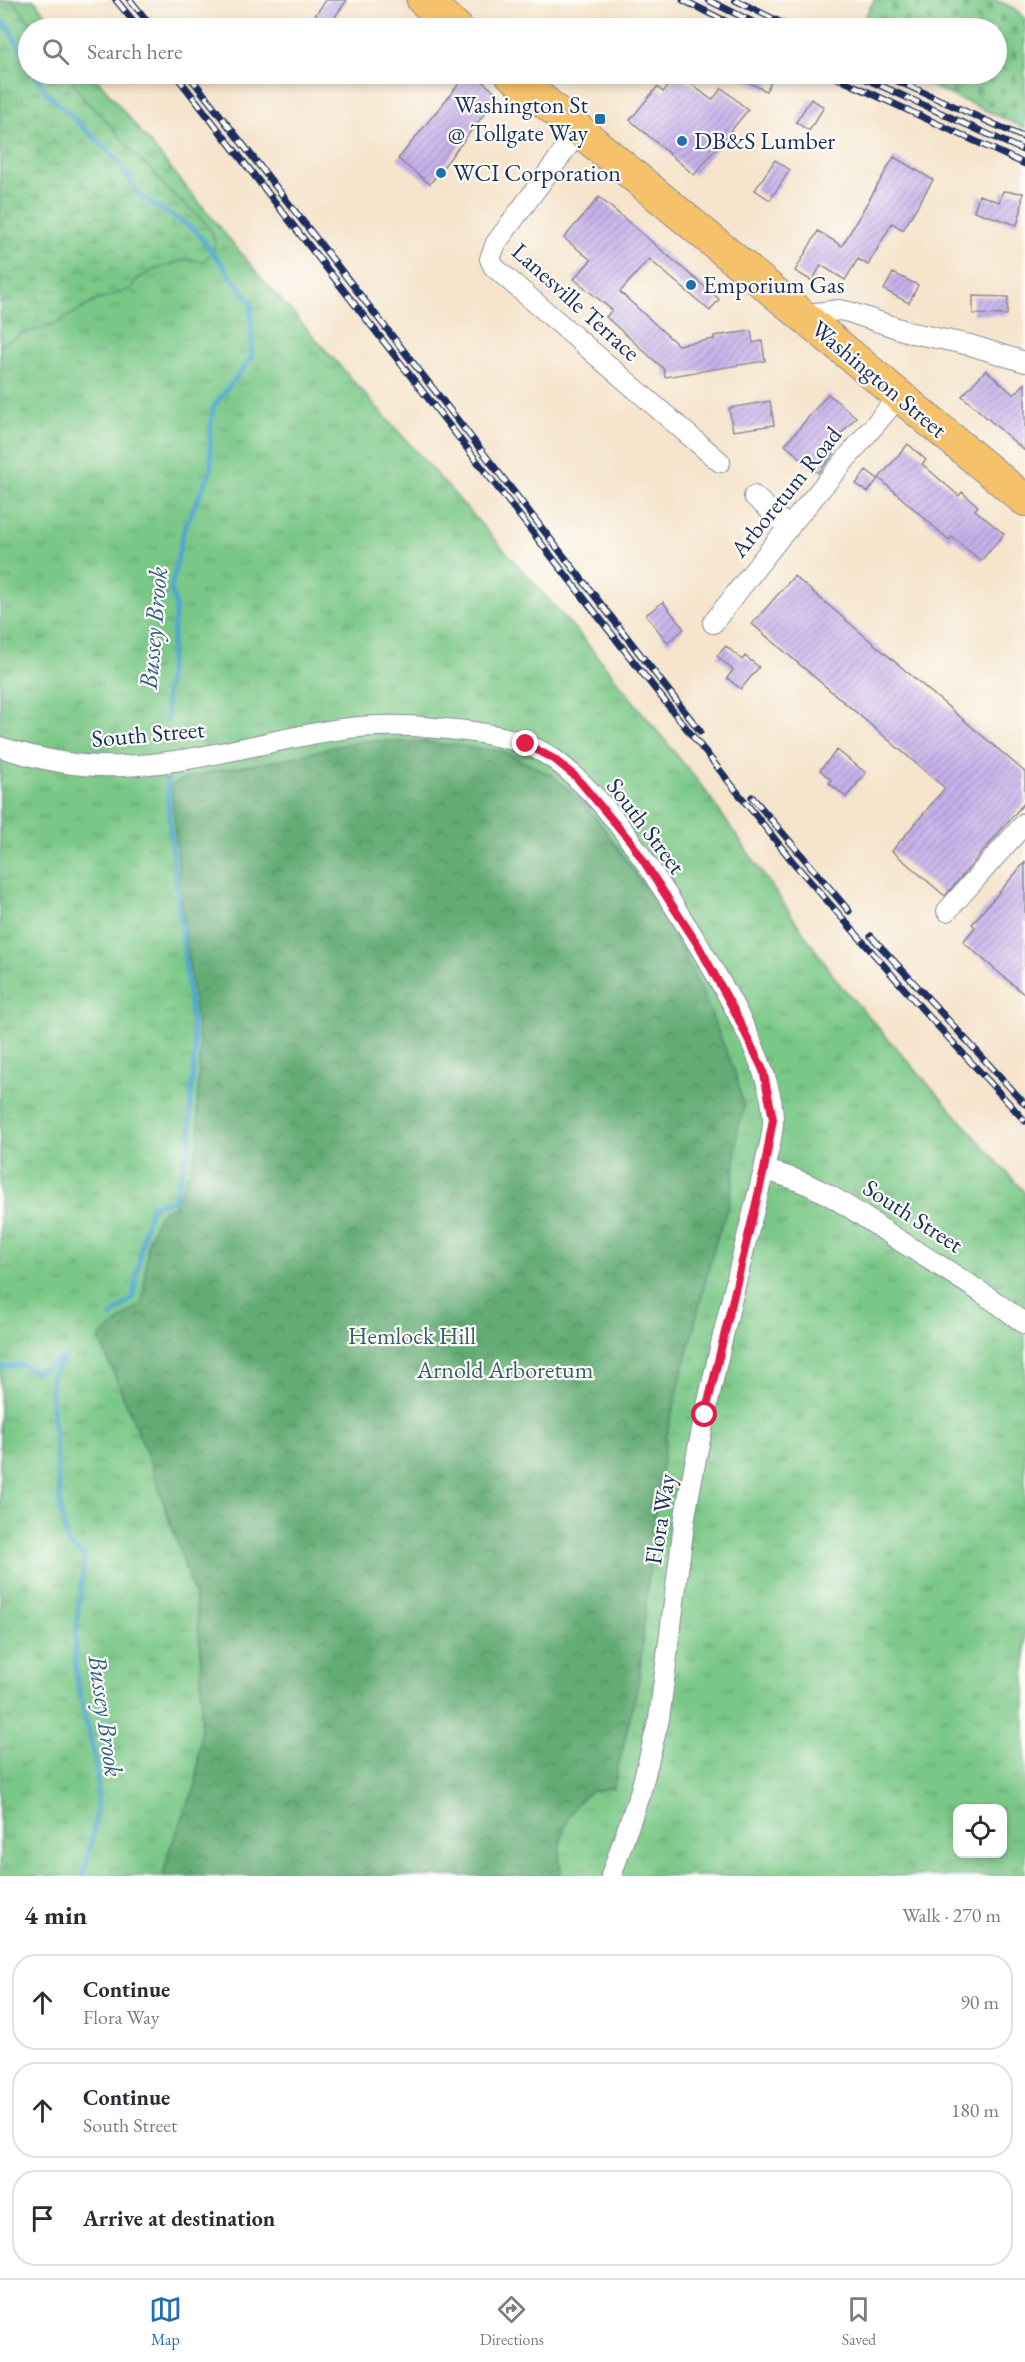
<!DOCTYPE html>
<html lang="en">
<head>
<meta charset="utf-8">
<style>
  body { margin:0; font-family:"EB Garamond",serif; background:#f2f2f3; color:#2b2b33 }
  .controls { position:absolute; right:18px; bottom:18px; display:grid; overflow:hidden; border-radius:12px; box-shadow:0 3px 9px #0003 }
  .controls button { width:54px; height:54px; display:grid; place-items:center; padding:0; border:0; border-bottom:2px solid #e1e1e2; background:#fff; color:#2b2b33; font:30px sans-serif }
  .stop { position:absolute; width:18px; height:18px; margin:-14px; border:4px solid #e11d48; border-radius:50%; background:#fff }
  .stop.end { background:#e11d48; border-color:#fff; box-shadow:0 2px 6px #0008 }
  .list { margin:0; padding:0; list-style:none }
  h2 { display:flex; justify-content:space-between; align-items:center; height:78px; margin:0; padding:0 24px; font-size:26px }
  h2 small { font-size:20px; font-weight:400; color:#7c7c81 }
  .list li { display:grid; grid-template-columns:39px 1fr auto; gap:18px; align-items:center; box-sizing:border-box; height:96px; margin:0 12px 12px; padding:0 12px; border:2px solid #e1e1e2; border-radius:24px }
  .list b { display:block; font-size:22px; white-space:nowrap }
  .list p { margin:0; font-size:20px; white-space:nowrap; color:#7c7c81 }
  .list em { font-size:20px; font-style:normal; color:#7c7c81 }
  .icon { flex:none; width:33px; height:33px; fill:none; stroke:currentColor; stroke-width:2; stroke-linecap:round; stroke-linejoin:round }
  .map { position:relative; flex:none; width:1025px; height:1876px; overflow:hidden }
  .search { position:absolute; background:#fff; box-shadow:0 3px 9px #0003; left:18px; right:18px; top:18px; height:66px; display:flex; align-items:center; gap:15px; box-sizing:border-box; padding:0 21px; border-radius:33px; color:#7c7c81; font-size:22px }
  .sheet { height:402px; background:#fff }
  nav { display:flex; justify-content:space-around; align-items:center; box-sizing:border-box; height:84px; border-top:2px solid #e1e1e2; background:#fff; font-size:16px; color:#7c7c81 }
  nav a { display:grid; justify-items:center; gap:3px }
  nav .on { color:#1f6fb2 }
  .map>svg:first-child { display:block }
  .grass { fill:url(#grass-tufts); stroke:#4a7c72; stroke-width:1.5; fill-rule:evenodd }
  .forest { fill:url(#forest-crowns); stroke:#3f6e69; stroke-width:1.5 }
  .wetland { fill:url(#wetland-marsh); stroke:#4a7c72; stroke-width:1.5 }
  .cemetery { fill:url(#cemetery-stones); stroke:#4a7c72; stroke-width:1.5 }
  .lines { fill:none; stroke-linecap:round; stroke-linejoin:round }
  .stream { stroke:#50a7cd; stroke-width:5 }
  .building { fill:url(#building-hatch) }
  .street-casing { stroke:#888a95; stroke-width:22 }
  .primary-casing { stroke:#888a95; stroke-width:34 }
  .street { stroke:#fff; stroke-width:20 }
  .primary { stroke:#f5c16b; stroke-width:32 }
  .rail-casing { stroke:#1b2f5e; stroke-width:7 }
  .rail { stroke:#fdfcf7; stroke-width:4.5; stroke-dasharray:14; stroke-linecap:butt }
  .route { stroke:#e11d48; stroke-width:8 }
  .poi-dot { fill:#1f6fb2; stroke:#fdfcf7; stroke-width:2 }
  .labels { text-anchor:middle; stroke-width:4.5; stroke-linejoin:round; paint-order:stroke }
  .poi-label { font-size:24px; fill:#1b2f5e; stroke:#fdfcf7; text-anchor:start }
  .street-label { font-size:24px; fill:#1b2f5e; stroke:#fdfcf7 }
  .park-label { font-size:24px; fill:#385d6a; stroke:#fdfcf7 }
  .water-label { font-size:26px; font-style:italic; fill:#305f8a; stroke:#fdfcf7 }
</style>
</head>
<body>
<div class="map">
<svg width="1025" height="1876" viewBox="0 0 1025 1876">
  <defs>
    <pattern id="grass-tufts" width="24" height="20" patternUnits="userSpaceOnUse" patternTransform="scale(1.5)"><rect width="24" height="20" fill="#7ac887"/><path d="M3 7l-1-3M5 7V3M7 7l1-3M15 17l-1-3M17 17v-4M19 17l1-3" fill="none" stroke="#63a372"/></pattern>
    <pattern id="forest-crowns" width="20" height="18" patternUnits="userSpaceOnUse" patternTransform="scale(1.5)"><rect width="20" height="18" fill="#63ac74"/><path d="M2 6a3 3 0 1 1 6 0M12 15a3 3 0 1 1 6 0" fill="none" stroke="#518c62"/></pattern>
    <pattern id="wetland-marsh" width="20" height="14" patternUnits="userSpaceOnUse" patternTransform="scale(1.5)"><rect width="20" height="14" fill="#7ac887"/><path d="M1 5h8M5 5V1M11 12h8M15 12V8" fill="none" stroke="#63a372"/></pattern>
    <pattern id="cemetery-stones" width="16" height="16" patternUnits="userSpaceOnUse" patternTransform="scale(1.5)"><rect width="16" height="16" fill="#7ac887"/><path d="M2 7V4a2 2 0 0 1 4 0v3zM10 15v-3a2 2 0 0 1 4 0v3z" fill="#63a372"/></pattern>
    <pattern id="building-hatch" width="6" height="6" patternUnits="userSpaceOnUse" patternTransform="scale(1.5)"><rect width="6" height="6" fill="#c7b0ea"/><path d="M-1 1l2-2M0 6l6-6M5 7l2-2" fill="none" stroke="#a190c1"/></pattern>
  </defs>
  <rect width="100%" height="100%" fill="#fdfcf7"/>
  <filter id="ink" filterUnits="userSpaceOnUse"><feTurbulence type="fractalNoise" baseFrequency=".0167" numOctaves="2"/><feDisplacementMap in="SourceGraphic" scale="12" xChannelSelector="R" yChannelSelector="G"/><feConvolveMatrix kernelMatrix="1 2 1 2 8 2 1 2 1" color-interpolation-filters="sRGB"/></filter>
  <filter id="wash" filterUnits="userSpaceOnUse"><feTurbulence type="fractalNoise" baseFrequency=".008" numOctaves="4" result="noise"/><feDisplacementMap in="SourceGraphic" scale="24" xChannelSelector="R" yChannelSelector="G"/><feGaussianBlur stdDeviation="1.35" result="paint"/><feColorMatrix in="noise" values="0 0 0 0 0 0 0 0 0 0 0 0 0 0 0 0 0 1.4 0 .05"/><feComposite in="paint" operator="in"/></filter>
  <g filter="url(#wash)">
    <rect width="100%" height="100%" fill="#f6e4cc"/>
    <!-- grass -->
    <path class="grass" d="M0,0h34l23,28h-29v46h65l171,207 317,355 123,153 133,192 188,212v683h-1025zM958,1808h44v46h-44z"/>
    <!-- forest -->
    <path class="forest" d="M366,741l60,1 76,9 51,25 28,25 22,26 47,68 34,58 18,39 33,81 9,35 -6,19 -5,56 -5,23 -14,42 -47,185 -13,84 -15,163 -26,108c-8,1 -18,2 -24,5 -25,15 -34,58 -27,83h-399l6,-25 27,-66 5,-60v-71l-6,-58 -47,-140 -49,-118 40,-33 4,-7 5,-55 8,-23 7,-9 10,-4 7,-14 12,-26 8,-34 -3,-24 3,-60 -17,-132 -12,-132c34,-16 73,-18 109,-25 29,-6 56,-15 86,-19z"/>
    <!-- wetland -->
    <path class="wetland" d="M0,0h11l11,11 11,17h-5v46h39l19,27 16,15 37,43 16,14 11,15 41,36 8,16 -1,10 -10,11 -20,-1 -29,9 -18,10 -6,10 -33,11 -44,24 -32,10 -22,12z"/>
    <!-- cemetery -->
    <path class="cemetery" d="M874,0h122l18,8 11,11v109l-121,-54h92v-46h-137z"/>
    <g class="lines">
      <!-- stream -->
      <path class="stream" d="M0,20l8,7 20,35
        M35,74l12,19 74,70 15,30 60,38 55,71 1,55 -38,49 -4,23 1,41 -27,59 -13,60 5,18 -10,90 1,23
        M111,1317l22,-20 11,-66 8,-26 22,-5 17,-62 -1,-25 5,-63 -25,-220 -3,-50
        M64,1359l-12,17 -1,18 10,120 7,31 17,11c-4,33 -10,67 -10,100 1,40 17,78 22,117 4,35 -6,70 -14,103
        M0,1367l22,-2 15,7 25,-13"/>
    </g>
    <g id="blocks">
      <!-- building -->
      <path class="building" d="M326,0h21l-20,28 -14,-10z
        M467,74h6l26,21 -69,89 -32,-25z
        M678,74l34,26 10,-12 26,22 -54,65 -64,-55 27,-33 6,5z
        M732,74h43l-9,17z
        M811,99l13,8 -15,24 -13,-9z
        M894,157l39,23 -30,50 -11,-7 -24,42 -10,-6 -13,21 -24,-15 -9,16 -17,-10 23,-40 24,15z
        M775,160l15,10 -20,30 -15,-10z
        M1003,191l20,2 -2,18 -4,14 -43,-14 5,-16 20,7z
        M599,197l120,102 -9,12 -61,-52 -29,33 58,53 36,-6v-3l37,-5 2,12 9,-2 3,20 -100,16 -1,-8 -58,-52 6,-7 -38,-31 17,-19 -27,-22z
        M893,273l25,12 -9,18 -25,-13z
        M973,296l35,1 -1,18 -34,-1z
        M986,370l28,25 11,-12v68l-63,-55z
        M828,394l28,23 -28,32 6,5 -16,19 -33,-28z
        M770,401l4,24 -41,6 -4,-23z
        M908,444l18,16 -4,4 37,32 3,-4 16,14 -3,4 29,24 -23,27 -29,-24 -3,3 -70,-62z
        M866,470l12,9 -10,13 -12,-8z
        M794,576l231,196v30l-80,94 -53,-45 53,-63 -193,-164z
        M663,602l21,27 -16,14 -22,-28z
        M726,646l16,14 3,-4 14,11 -18,22 -14,-11 6,-8 -16,-14z
        M837,750l29,23 -20,24 -17,-14 2,-3 -11,-10z
        M1025,862v133l-62,-53 12,-15 -3,-3z"/>
    </g>
  </g>
  <g filter="url(#ink)">
    <use href="#blocks" fill-opacity="0" stroke="#888a95" stroke-width="1.5"/>
    <g class="lines">
      <!-- street casing -->
      <g class="street-casing">
        <path id="street" d="M579,131l-83,112 -6,16 4,8 226,195
          M801,315l38,-5 10,2 63,21 58,12 55,17
          M754,496l35,32
          M713,623l64,-82 123,-146
          M0,747c41,13 80,21 123,19 74,-3 145,-26 218,-37 42,-6 83,-3 125,2 31,4 63,10 89,29 57,43 95,109 133,168 29,47 84,136 85,190 1,16 -6,35 -9,52 58,13 90,42 138,72 42,27 84,51 123,82
          M947,911l78,-88
          M611,1876l30,-86 18,-71 26,-203c21,-116 50,-232 79,-346"/>
      </g>
      <!-- primary casing -->
      <g class="primary-casing">
        <path id="primary" d="M423,0l34,28
          M511,74l514,426"/>
      </g>
      <!-- street -->
      <use href="#street" class="street"/>
      <!-- primary -->
      <use href="#primary" class="primary"/>
      <!-- rail casing -->
      <g class="rail-casing">
        <path id="rail" d="M116,0l23,28
          M130,0l23,28
          M683,0l56,28
          M708,0l57,28
          M735,0l57,28
          M175,74l465,596 153,192 130,148 102,111
          M188,74l512,657
          M829,74l196,90
          M855,74l170,77
          M882,74l143,64
          M752,797l97,114
          M871,936l154,168"/>
      </g>
      <!-- rail -->
      <use href="#rail" class="rail"/>
    </g>
  </g>
  <g class="lines" filter="url(#ink)">
    <!-- route -->
    <path class="route" d="M526,744l28,15 22,18 55,65 67,103 36,65 29,60 10,49 -9,51 -59,245"/>
  </g>
  <!-- markers -->
  <g class="poi-dot">
    <rect x="594" y="113" width="12" height="12" rx="3"/>
    <circle cx="682" cy="141" r="6"/>
    <circle cx="441" cy="173" r="6"/>
    <circle cx="691" cy="285" r="6"/>
  </g>
  <g class="labels">
    <!-- poi labels -->
    <g class="poi-label">
      <text x="588" y="113" text-anchor="end">Washington St<tspan x="588" dy="28">@ Tollgate Way</tspan></text>
      <text x="694" y="149">DB&amp;S Lumber</text>
      <text x="453" y="181">WCI Corporation</text>
      <text x="703" y="293">Emporium Gas</text>
    </g>
    <!-- street labels -->
    <g class="street-label">
      <text transform="translate(576 302) rotate(42)" y="8">Lanesville Terrace</text>
      <text transform="translate(879 379) rotate(40)" y="8">Washington Street</text>
      <text transform="translate(786 492) rotate(-51)" y="8">Arboretum Road</text>
      <text transform="translate(148 734) rotate(-5)" y="8">South Street</text>
      <text transform="translate(646 826) rotate(53)" y="8">South Street</text>
      <text transform="translate(913 1216) rotate(33)" y="8">South Street</text>
      <text transform="translate(660 1519) rotate(-81)" y="8">Flora Way</text>
    </g>
    <!-- park labels -->
    <g class="park-label">
      <text x="412" y="1344">Hemlock Hill</text>
      <text x="505" y="1378">Arnold Arboretum</text>
    </g>
    <!-- water labels -->
    <g class="water-label">
      <text transform="translate(153 628) rotate(-85)" y="9">Bussey Brook</text>
      <text transform="translate(106 1716) rotate(82)" y="9">Bussey Brook</text>
    </g>
  </g>
</svg>
<div class="controls">
<button><svg class="icon" aria-label="locate" viewBox="0 0 24 24"><circle cx="12" cy="12" r="6"/><path d="M12 2v4M12 18v4M2 12h4M18 12h4"/></svg></button>
</div>
<div class="stop" style="left:705px;top:1415px"></div>
<div class="stop end" style="left:526px;top:744px"></div>
<div class="search"><svg class="icon" aria-label="search" viewBox="0 0 24 24"><circle cx="10" cy="10" r="6"/><path d="M15 15l6 6"/></svg>Search here</div>
</div>
<section class="sheet">
<h2>4 min<small>Walk · 270 m</small></h2>
<ul class="list">
<li><svg class="icon" aria-label="ahead" viewBox="0 0 24 24"><path d="M12 20V5M6 11l6-6 6 6"/></svg><div><b>Continue</b><p>Flora Way</p></div><em>90 m</em></li>
<li><svg class="icon" aria-label="ahead" viewBox="0 0 24 24"><path d="M12 20V5M6 11l6-6 6 6"/></svg><div><b>Continue</b><p>South Street</p></div><em>180 m</em></li>
<li><svg class="icon" aria-label="arrive" viewBox="0 0 24 24"><path d="M6 21V4h12l-3 4 3 4H6"/></svg><div><b>Arrive at destination</b></div></li>
</ul>
</section>
<nav>
<a class="on"><svg class="icon" aria-label="map" viewBox="0 0 24 24"><path d="M3 6l6-2 6 2 6-2v14l-6 2-6-2-6 2zM9 4v14M15 6v14"/></svg>Map</a>
<a><svg class="icon" aria-label="directions" viewBox="0 0 24 24"><path d="M12 3l9 9-9 9-9-9zM9 14v-3h6M13 9l2 2-2 2"/></svg>Directions</a>
<a><svg class="icon" aria-label="saved" viewBox="0 0 24 24"><path d="M7 4h10v16l-5-4-5 4z"/></svg>Saved</a>
</nav>
</body>
</html>
